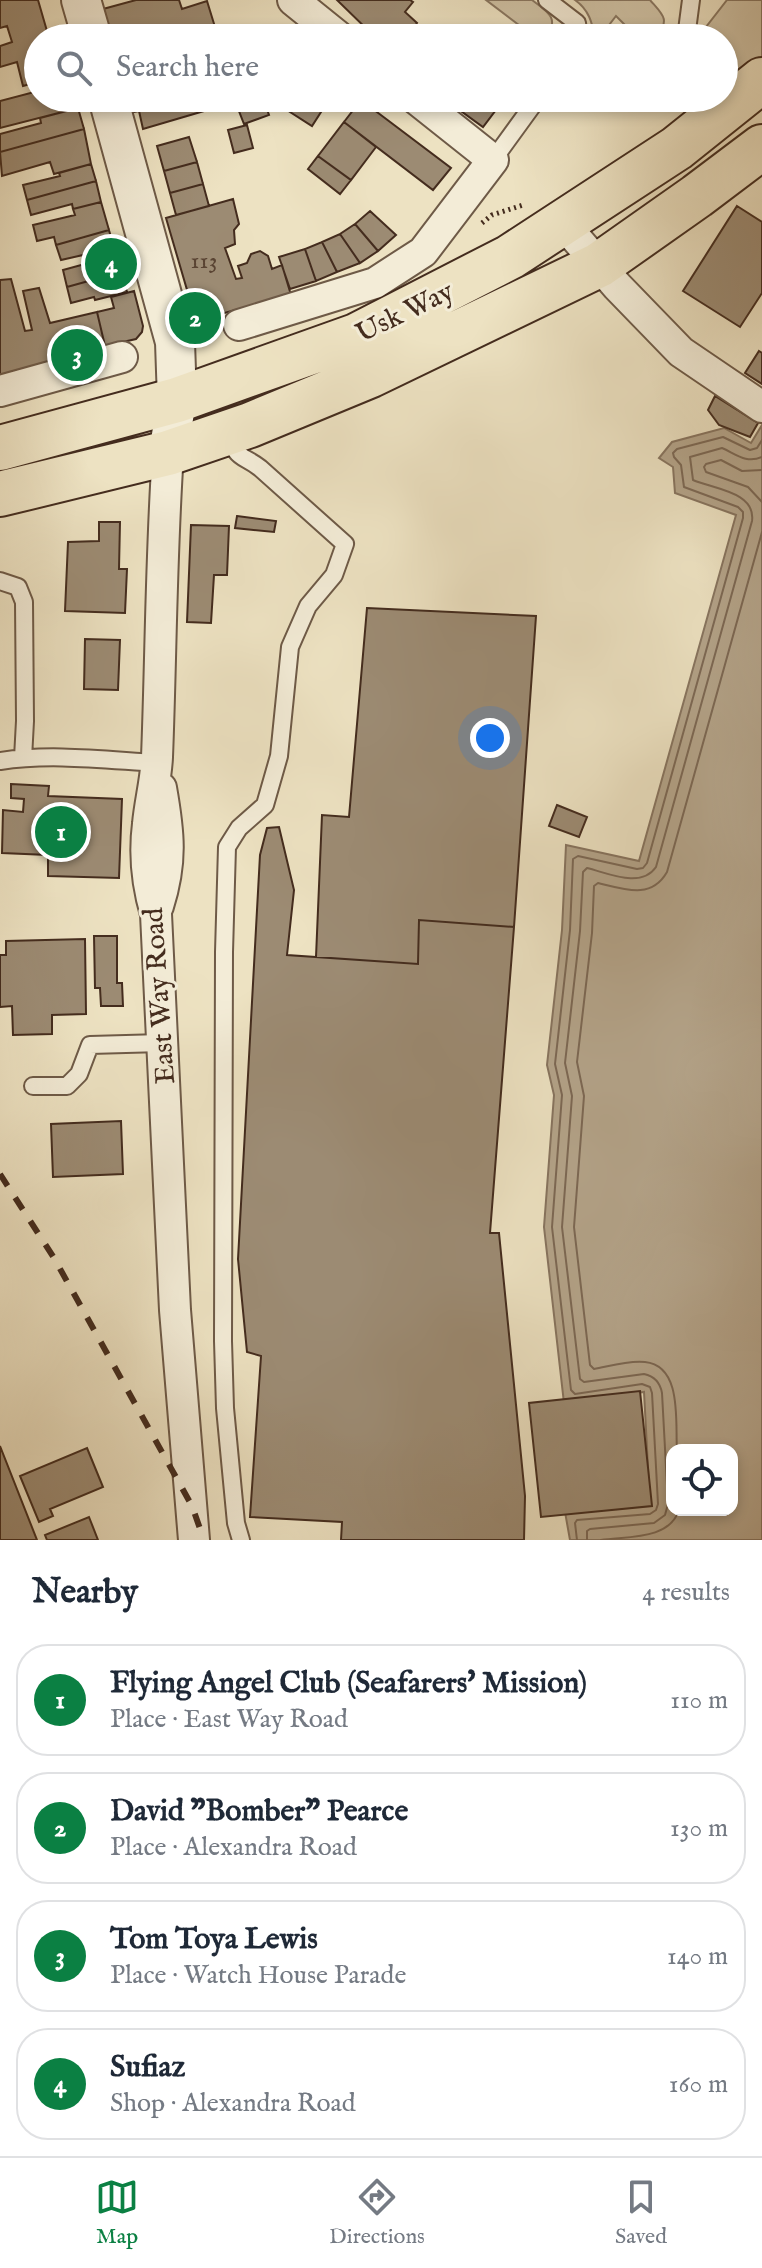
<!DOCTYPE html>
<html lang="en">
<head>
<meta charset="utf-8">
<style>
  body { margin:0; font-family:"IM FELL English",serif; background:#f2f2f3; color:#1f2937 }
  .controls { position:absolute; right:24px; bottom:24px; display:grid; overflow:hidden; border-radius:16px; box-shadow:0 4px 12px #0003 }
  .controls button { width:72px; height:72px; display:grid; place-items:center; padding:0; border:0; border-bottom:2px solid #e0e1e3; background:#fff; color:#1f2937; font:40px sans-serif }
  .you { position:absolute; left:490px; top:738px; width:28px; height:28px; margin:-20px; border:6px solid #fff; border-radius:50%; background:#1a73e8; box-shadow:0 0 0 12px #1a73e833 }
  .badge { display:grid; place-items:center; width:52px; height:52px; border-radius:50%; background:#0b8043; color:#fff; font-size:26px; font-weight:700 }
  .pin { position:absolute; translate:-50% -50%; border:4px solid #fff; box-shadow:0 2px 8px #0006 }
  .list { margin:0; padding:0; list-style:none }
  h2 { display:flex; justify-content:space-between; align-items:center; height:104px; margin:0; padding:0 32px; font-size:34px }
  h2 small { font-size:26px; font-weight:400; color:#747a83 }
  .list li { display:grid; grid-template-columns:52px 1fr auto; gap:24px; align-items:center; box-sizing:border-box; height:112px; margin:0 16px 16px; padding:0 16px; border:2px solid #e0e1e3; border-radius:32px }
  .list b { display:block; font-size:30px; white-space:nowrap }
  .list p { margin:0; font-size:26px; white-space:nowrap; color:#747a83 }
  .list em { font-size:26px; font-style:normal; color:#747a83 }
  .icon { flex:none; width:44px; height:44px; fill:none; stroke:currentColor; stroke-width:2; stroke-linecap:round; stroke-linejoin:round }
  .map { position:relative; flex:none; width:762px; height:1540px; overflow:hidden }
  .search { position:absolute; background:#fff; box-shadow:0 4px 12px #0003; left:24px; right:24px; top:24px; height:88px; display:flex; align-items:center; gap:20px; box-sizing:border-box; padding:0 28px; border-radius:44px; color:#747a83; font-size:30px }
  .sheet { height:616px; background:#fff }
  nav { display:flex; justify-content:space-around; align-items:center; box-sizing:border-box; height:112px; border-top:2px solid #e0e1e3; background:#fff; font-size:22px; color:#747a83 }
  nav a { display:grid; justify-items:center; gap:4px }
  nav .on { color:#0b8043 }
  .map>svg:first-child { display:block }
  .green { fill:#d0c3a6; stroke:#8a7862; stroke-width:2 }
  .water { fill:#b4a48a; stroke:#87745f; stroke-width:2; fill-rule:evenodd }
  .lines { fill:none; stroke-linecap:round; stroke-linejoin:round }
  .shore { stroke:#7c6854; stroke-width:2 }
  .building { fill:#9c8b73; stroke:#442c1e; stroke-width:2 }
  .service-casing { stroke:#6e5a47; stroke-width:20 }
  .minor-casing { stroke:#6e5a47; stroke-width:34 }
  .tertiary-casing { stroke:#6e5a47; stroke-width:42 }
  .primary-casing { stroke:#442c1e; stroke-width:48 }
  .path { stroke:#442c1e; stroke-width:5; stroke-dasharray:2 4; stroke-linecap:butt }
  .service { stroke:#f3ecd7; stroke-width:16 }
  .minor { stroke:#f3ecd7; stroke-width:30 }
  .tertiary { stroke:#f3ecd7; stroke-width:38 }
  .primary { stroke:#ede2c2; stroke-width:44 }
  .rail { stroke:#442c1e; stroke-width:6; stroke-dasharray:14 14; stroke-linecap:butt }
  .labels { text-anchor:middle; stroke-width:6; stroke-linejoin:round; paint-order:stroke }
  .number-label { font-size:24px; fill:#5a4433 }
  .street-label { font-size:28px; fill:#442c1e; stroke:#f3ecd7 }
</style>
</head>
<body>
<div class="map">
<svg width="762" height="1540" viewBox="0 0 762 1540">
  <rect width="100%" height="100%" fill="#ede2c2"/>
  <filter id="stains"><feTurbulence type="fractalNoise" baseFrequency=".0025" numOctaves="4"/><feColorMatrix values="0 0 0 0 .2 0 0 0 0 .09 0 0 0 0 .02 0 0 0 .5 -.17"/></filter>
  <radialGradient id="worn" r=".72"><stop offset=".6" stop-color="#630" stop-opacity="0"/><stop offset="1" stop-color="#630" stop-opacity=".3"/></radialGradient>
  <!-- green -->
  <path class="green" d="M486,0h46c16,12 28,18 14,38h-10z
    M575,0h75c14,16 19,18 8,38h-20l-22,-22 -17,22h-4c-3,-16 -6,-28 -20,-38z
    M727,0h35v62l-38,27v-51h-22l4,-11z"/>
  <!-- water -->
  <path class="water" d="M762,425v1115h-192l-5,-28 85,-7 -6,-113 -80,11 -20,-176 10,-132 -7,-30 15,-135 4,-85 73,16 97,-346 -61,-22 -2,-26 -14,-9 13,-16 52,-14 27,15zM672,1450h60v60h-60z"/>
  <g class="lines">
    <!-- shore -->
    <path class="shore" d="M762,470l-20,1 -21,-11 -15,4 -2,3 2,5 42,15 14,15
      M677,1450c-2,-27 6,-84 -32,-88 -16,-2 -35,4 -51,7l-4,-4 -16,-138 10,-131 -7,-34 15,-129 2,-47 4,-3c26,6 53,17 69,-11l95,-340
      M577,1540l-2,-17 2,-3 73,-6 6,-4 2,-6 -6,-111 -2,-6 -8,-3 -67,10 -4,-4 -19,-163 10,-132 -7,-31 15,-134 3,-71 5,-3 59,13 6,-1 4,-5 96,-345v-6l-5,-5 -54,-20 -3,-22 -7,-8 -1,-4 4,-4 46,-12 27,13 7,-2 5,-8
      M587,1540v-9l3,-2 64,-6 11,-8 3,-11 -6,-111c-2,-11 -8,-17 -18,-19l-60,8 -4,-3 -18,-152 10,-131 -7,-33 15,-132 3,-59 4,-4c21,5 54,21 69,-1l96,-346c4,-29 -38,-32 -59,-41l-3,-23 32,-9c14,6 24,16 40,9
      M601,1540c28,-4 68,0 78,-30"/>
  </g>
  <!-- building -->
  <path class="building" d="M0,0h38l11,38h-11v44l-15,4 -6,-24 -17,5v-21l12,-4 -5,-16 -7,2z
    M136,0h43l3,9 25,-8 8,26 -37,11h-67l-8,-29z
    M337,0h73l3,2 -8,10 12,11 -10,15h-31z
    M38,91v7h37l3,10 -78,20v-27z
    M129,98h71l4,13 -61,18 -4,-18 -6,1z
    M259,98h4l6,17 -25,9 -7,-18z
    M279,98h51l-18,28 -36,-23z
    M443,98h62l-22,29z
    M361,100l90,68 -18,22 -89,-68z
    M78,108l6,21 -84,23v-18l41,-11 -1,-5z
    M344,122l32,25 -25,33 -33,-24z
    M247,125l6,23 -19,5 -6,-23z
    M84,129l7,35 -37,10 -4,-12 -48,14 -2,-24z
    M189,137l8,25 -33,9 -7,-25z
    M318,156l33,24 -11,14 -32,-25z
    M197,162l6,22 -33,9 -6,-22z
    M91,164l5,17 -69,19 -4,-15 37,-9 -1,-3z
    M96,181l5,21 -28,7 -1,-5 -41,11 -4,-15z
    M203,184l6,22 -33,9 -6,-22z
    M233,199l6,25 -5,6 1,14 -10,4 11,31 6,-1 -4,-12 9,-3 4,-9 9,-3 8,5 4,13 10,-4 9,30 -78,21 -6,2 -6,7h-7l-7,-8 5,-10 -26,-89z
    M101,202l8,28 -53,15 -2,-8 -17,4 -4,-16 42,-10 -2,-6z
    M737,206l25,16v71l-22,34 -57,-36z
    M370,211l26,24 -18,16 -23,-27z
    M355,224l23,27 -18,12 -20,-29z
    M109,230l6,22 -30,8 -2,-5 -22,5 -5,-15z
    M340,234l20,29 -23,9 -15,-30z
    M322,242l15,30 -21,9 -11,-32z
    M305,249l11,32 -26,8 -11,-32z
    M115,252l6,20 -54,15 -4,-17 22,-6v-4z
    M121,272l6,20 -32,8 -1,-3 -23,6 -4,-16z
    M11,279l14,52 7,-1 -9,-39 16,-3 11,35 47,-11 8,34 -28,9 -77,20v-95z
    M134,291l9,35 -1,6 -6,7 -31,7 -8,-34 17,-4 -3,-11z
    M759,351l3,2v31l-17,-11z
    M715,396l43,27 -8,14 -31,-12 -11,-15z
    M237,516l39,5 -2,11 -39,-4z
    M99,522h21l-1,47h8l-2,44 -60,-2 3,-69 31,-1z
    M191,525l38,1 -2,49h-13l-3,48 -24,-1z
    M367,608l169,8 -22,311 -95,-7 -1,44 -102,-7 6,-142 27,2z
    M85,639l35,1 -2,50 -34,-1z
    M11,784l38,2 -1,10 74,3 -3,79 -71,-2v-21l-46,-2 1,-43 20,2 1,-13 -13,-1z
    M557,805l30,12 -8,20 -30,-11z
    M279,827l15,63 -7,65 131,9 1,-44 95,7 -24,306h9l26,263 -1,44h-183l1,-18 -92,-5 11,-161 -14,-4 -9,-93 22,-404 7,-27z
    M94,936h23v47h5l1,23h-22l-1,-18h-5z
    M85,939l1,75 -34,1v19l-39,1 -1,-29 -12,1v-52h6v-14z
    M121,1121l2,53 -70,3 -2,-53z
    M640,1391l12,115 -111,11 -12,-114z
    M0,1446l37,94h-37z
    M87,1448l16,39 -53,22 3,7 -14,6 -19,-46z
    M89,1517l9,23h-51l-2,-5z"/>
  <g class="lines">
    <!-- service casing -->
    <g class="service-casing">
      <path id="service" d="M547,0l30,23 2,15
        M686,38l5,-38
        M493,160l45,-62
        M231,434c4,26 11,20 29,34l85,76 -11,31 -26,31 -18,41 -11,109 -14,49 -26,23 -12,19 -3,105 -1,389 2,67 11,115 5,17
        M0,581l18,6 6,15 1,119 -2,37
        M0,761c51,-8 106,-1 157,2
        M33,1086h34l12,-12 11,-29 72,-2"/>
    </g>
    <!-- minor casing -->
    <g class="minor-casing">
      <path id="minor" d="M293,0l47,38
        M562,222l55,64 64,66 81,55
        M239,325l136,-42 48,-31 70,-92 -78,-62
        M0,391l122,-34
        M168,453c-7,101 -7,203 -11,304 -1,23 -7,45 -9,67 -4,31 -1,60 8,90l19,396 19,230
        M158,906c14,-44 11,-73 3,-118"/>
    </g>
    <!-- tertiary casing -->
    <g class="tertiary-casing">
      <path id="tertiary" d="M81,0l11,38
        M108,98l67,244 2,58 -9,53"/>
    </g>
    <!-- primary casing -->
    <g class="primary-casing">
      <path id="primary" d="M0,448l177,-48 179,-64 154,-79 167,-109 85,-68
        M0,494l168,-41 82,-28 121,-50 228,-110 98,-69 65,-49"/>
    </g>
    <!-- path -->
    <path class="path" d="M482,223l10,-8 31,-10"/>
    <!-- service -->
    <use href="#service" class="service"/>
    <!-- minor -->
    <use href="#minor" class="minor"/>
    <!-- tertiary -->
    <use href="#tertiary" class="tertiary"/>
    <!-- primary -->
    <use href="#primary" class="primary"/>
    <!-- rail -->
    <path class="rail" d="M0,1174l54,84 138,248 12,34"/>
  </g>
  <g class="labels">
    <!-- number labels -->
    <g class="number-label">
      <text x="204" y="268">113</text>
    </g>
    <!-- street labels -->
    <g class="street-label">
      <text transform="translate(404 311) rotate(-26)" y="10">Usk Way</text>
      <text transform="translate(158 996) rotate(-94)" y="10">East Way Road</text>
    </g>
  </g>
  <rect width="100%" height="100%" filter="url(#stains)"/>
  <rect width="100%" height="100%" fill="url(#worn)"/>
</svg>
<div class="controls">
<button><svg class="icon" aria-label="locate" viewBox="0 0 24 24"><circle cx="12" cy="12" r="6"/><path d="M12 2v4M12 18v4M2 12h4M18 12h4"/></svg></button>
</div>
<div class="you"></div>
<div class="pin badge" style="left:61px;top:832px">1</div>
<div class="pin badge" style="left:195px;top:318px">2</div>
<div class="pin badge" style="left:77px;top:355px">3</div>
<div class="pin badge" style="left:111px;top:264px">4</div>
<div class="search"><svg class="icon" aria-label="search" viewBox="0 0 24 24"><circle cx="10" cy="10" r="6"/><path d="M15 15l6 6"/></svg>Search here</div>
</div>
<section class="sheet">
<h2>Nearby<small>4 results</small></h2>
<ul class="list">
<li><span class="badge">1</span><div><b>Flying Angel Club (Seafarers' Mission)</b><p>Place · East Way Road</p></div><em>110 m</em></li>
<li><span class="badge">2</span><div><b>David &quot;Bomber&quot; Pearce</b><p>Place · Alexandra Road</p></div><em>130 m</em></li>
<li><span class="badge">3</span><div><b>Tom Toya Lewis</b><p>Place · Watch House Parade</p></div><em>140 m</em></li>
<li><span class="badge">4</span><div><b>Sufiaz</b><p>Shop · Alexandra Road</p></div><em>160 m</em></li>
</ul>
</section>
<nav>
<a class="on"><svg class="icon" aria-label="map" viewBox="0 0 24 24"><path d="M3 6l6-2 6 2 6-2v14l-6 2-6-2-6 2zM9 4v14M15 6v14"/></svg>Map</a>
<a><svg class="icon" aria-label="directions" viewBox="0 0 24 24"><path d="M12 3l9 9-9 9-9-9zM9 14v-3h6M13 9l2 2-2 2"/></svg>Directions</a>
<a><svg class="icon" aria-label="saved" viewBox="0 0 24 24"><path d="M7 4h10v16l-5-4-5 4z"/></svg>Saved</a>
</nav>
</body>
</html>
